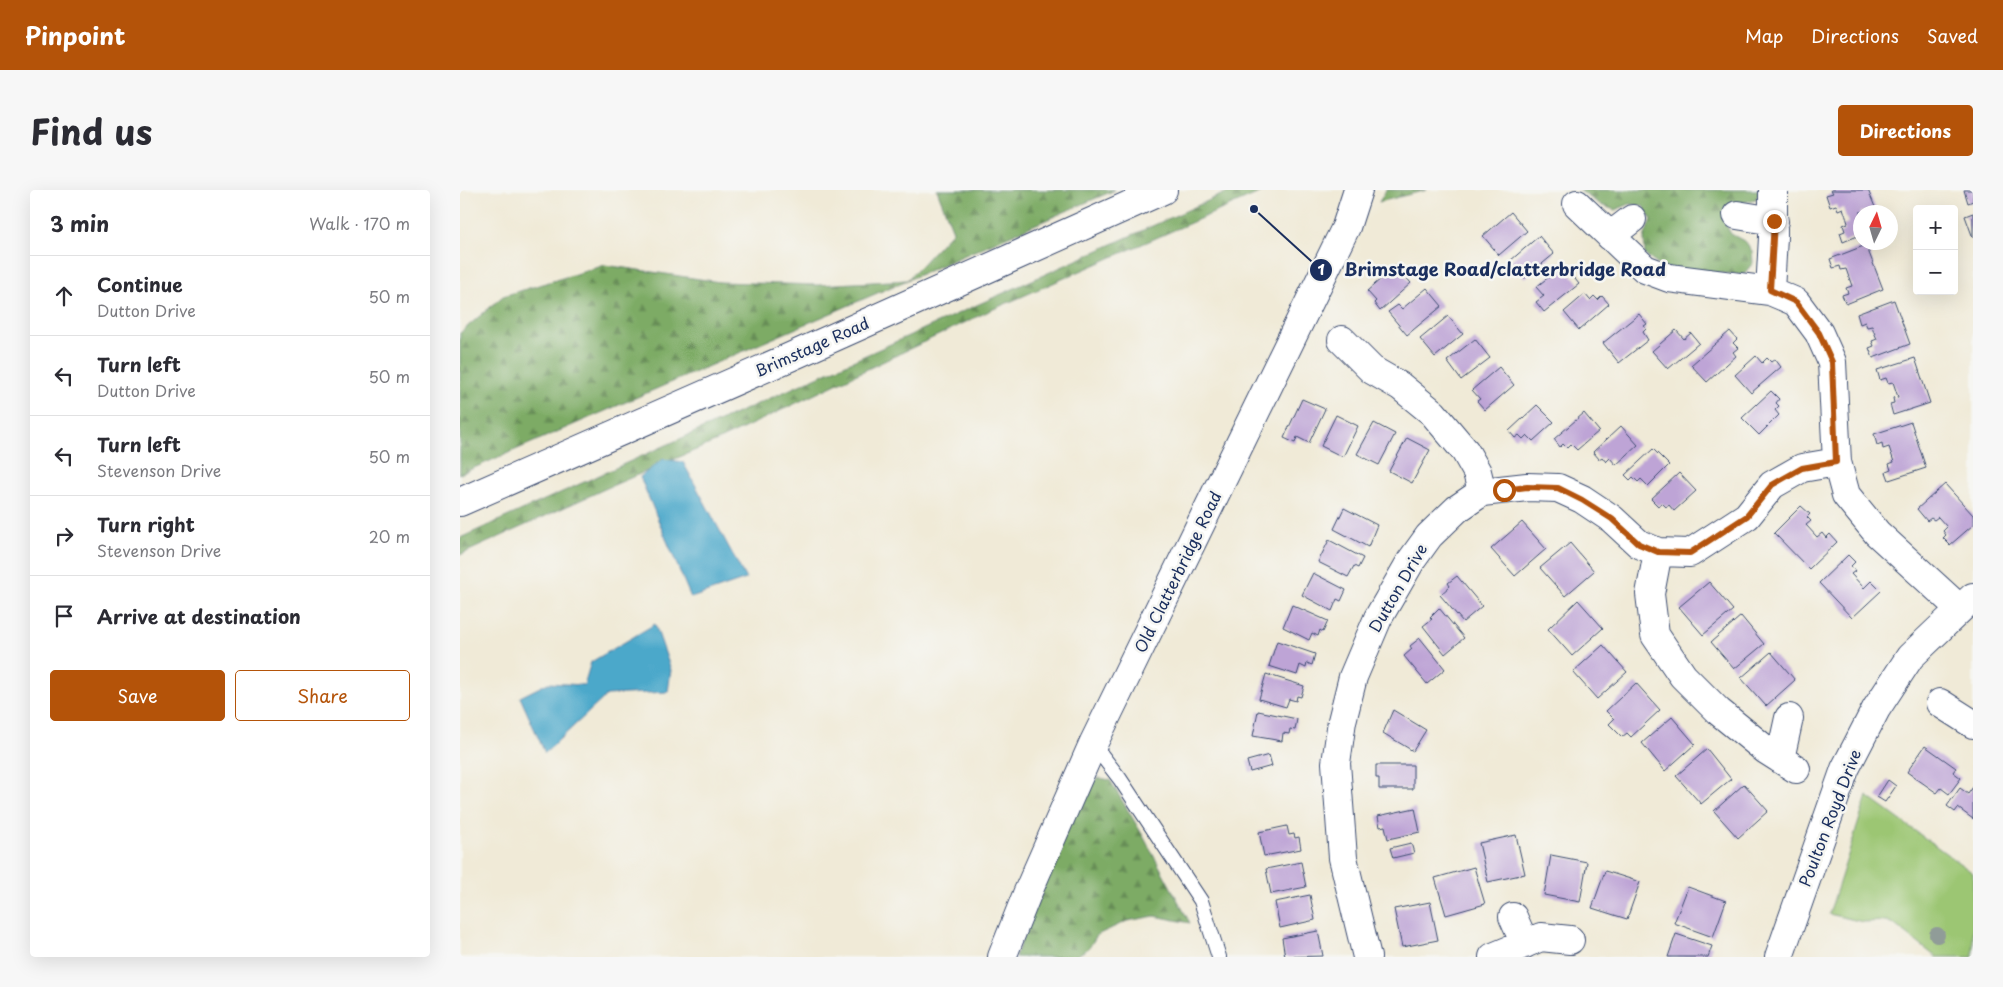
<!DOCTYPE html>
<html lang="en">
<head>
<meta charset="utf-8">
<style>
  body { margin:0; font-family:"Playpen Sans",sans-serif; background:#f7f7f7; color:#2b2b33 }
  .controls { position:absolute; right:15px; top:15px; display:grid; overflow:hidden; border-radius:5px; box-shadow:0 5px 20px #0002 }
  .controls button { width:45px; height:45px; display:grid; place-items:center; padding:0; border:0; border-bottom:1px solid #e1e1e2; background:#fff; color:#2b2b33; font:25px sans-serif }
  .compass { position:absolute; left:1393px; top:15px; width:45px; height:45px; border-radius:50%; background:#fff; box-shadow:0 5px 20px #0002; rotate:5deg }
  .stop { position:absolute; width:15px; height:15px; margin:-11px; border:4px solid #b45309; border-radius:50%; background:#fff }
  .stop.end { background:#b45309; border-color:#fff; box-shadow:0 1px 5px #0008 }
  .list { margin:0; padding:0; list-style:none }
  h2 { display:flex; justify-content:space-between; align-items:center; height:65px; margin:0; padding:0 20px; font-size:21px }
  h2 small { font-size:16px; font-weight:400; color:#7c7c81 }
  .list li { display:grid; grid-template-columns:32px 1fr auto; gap:15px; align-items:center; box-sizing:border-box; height:80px; padding:0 20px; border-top:1px solid #e1e1e2 }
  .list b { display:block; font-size:19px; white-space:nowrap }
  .list p { margin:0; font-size:16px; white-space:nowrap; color:#7c7c81 }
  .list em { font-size:16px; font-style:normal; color:#7c7c81 }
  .actions { display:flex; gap:10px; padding:15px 20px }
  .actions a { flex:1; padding:11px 0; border:1px solid #b45309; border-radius:5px; text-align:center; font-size:18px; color:#b45309 }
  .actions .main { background:#b45309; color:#fff }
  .icon { flex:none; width:28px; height:28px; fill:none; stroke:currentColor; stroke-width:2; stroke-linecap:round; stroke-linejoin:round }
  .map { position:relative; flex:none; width:1513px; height:767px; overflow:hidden; border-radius:5px }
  header { display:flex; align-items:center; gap:30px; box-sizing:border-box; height:70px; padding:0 25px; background:#b45309; color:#fff }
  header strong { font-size:24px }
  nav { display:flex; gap:28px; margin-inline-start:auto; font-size:18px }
  .intro { display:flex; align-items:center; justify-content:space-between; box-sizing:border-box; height:120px; padding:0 30px }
  h1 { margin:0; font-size:35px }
  .button { padding:12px 22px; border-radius:5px; background:#b45309; color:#fff; font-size:18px; font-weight:700 }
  main { display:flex; gap:30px; padding:0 30px }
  aside { flex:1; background:#fff; border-radius:5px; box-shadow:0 5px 20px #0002 }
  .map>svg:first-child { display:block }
  .green { fill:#9cc673; stroke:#5c7a68 }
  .forest { fill:url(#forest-firs); stroke:#4c6d62 }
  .water { fill:#4ba8ca; stroke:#336c94 }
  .building { fill:#bea4d6 }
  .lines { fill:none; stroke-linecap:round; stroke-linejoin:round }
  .service-casing { stroke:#3b4b70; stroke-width:16 }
  .minor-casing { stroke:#3b4b70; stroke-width:30 }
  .secondary-casing { stroke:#3b4b70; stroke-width:30 }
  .service { stroke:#fff; stroke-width:14 }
  .minor { stroke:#fff; stroke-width:28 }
  .secondary { stroke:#fff; stroke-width:28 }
  .tree { fill:#909c98 }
  .route { stroke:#b45309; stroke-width:6 }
  .labels { text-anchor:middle; stroke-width:5; stroke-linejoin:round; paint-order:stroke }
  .street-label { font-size:16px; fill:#1b2f5e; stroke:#f6f6f2 }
  .leader { fill:none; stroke:#1b2f5e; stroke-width:2 }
  .callout-dot { fill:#1b2f5e; stroke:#f6f6f2; stroke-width:2 }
  .mark-label { font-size:15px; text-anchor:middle; font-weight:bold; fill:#fff }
  .callout-label { font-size:18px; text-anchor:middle; font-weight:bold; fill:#1b2f5e; stroke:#f6f6f2; stroke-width:5; stroke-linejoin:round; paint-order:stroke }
</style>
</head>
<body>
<header>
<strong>Pinpoint</strong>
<nav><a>Map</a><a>Directions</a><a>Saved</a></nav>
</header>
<div class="intro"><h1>Find us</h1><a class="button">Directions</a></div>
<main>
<aside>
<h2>3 min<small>Walk · 170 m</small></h2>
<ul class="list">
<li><svg class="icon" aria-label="ahead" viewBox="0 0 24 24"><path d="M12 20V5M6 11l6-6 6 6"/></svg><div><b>Continue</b><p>Dutton Drive</p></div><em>50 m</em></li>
<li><svg class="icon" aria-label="left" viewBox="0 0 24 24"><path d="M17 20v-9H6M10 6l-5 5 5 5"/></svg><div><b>Turn left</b><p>Dutton Drive</p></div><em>50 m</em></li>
<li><svg class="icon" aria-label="left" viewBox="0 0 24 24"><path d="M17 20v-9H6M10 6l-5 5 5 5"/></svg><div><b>Turn left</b><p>Stevenson Drive</p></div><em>50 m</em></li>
<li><svg class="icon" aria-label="right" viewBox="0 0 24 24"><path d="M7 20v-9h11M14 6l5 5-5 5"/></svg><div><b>Turn right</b><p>Stevenson Drive</p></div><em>20 m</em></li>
<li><svg class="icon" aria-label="arrive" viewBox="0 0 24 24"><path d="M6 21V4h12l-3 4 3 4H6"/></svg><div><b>Arrive at destination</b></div></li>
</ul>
<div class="actions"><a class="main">Save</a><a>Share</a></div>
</aside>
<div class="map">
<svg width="1513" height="767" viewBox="0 0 1513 767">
  <defs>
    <pattern id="forest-firs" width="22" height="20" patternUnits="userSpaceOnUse" patternTransform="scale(1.25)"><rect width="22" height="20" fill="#7dab65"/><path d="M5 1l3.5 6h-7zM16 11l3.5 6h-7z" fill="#668c56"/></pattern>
  </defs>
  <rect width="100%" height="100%" fill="#f6f6f2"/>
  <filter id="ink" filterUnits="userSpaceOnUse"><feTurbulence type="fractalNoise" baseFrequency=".02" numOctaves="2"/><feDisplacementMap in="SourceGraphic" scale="10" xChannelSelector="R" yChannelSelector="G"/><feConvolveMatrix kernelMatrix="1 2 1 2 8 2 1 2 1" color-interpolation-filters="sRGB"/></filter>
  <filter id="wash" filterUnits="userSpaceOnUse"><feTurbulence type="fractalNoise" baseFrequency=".0096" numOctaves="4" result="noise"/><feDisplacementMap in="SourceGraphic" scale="20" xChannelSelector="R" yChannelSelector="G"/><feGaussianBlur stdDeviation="1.12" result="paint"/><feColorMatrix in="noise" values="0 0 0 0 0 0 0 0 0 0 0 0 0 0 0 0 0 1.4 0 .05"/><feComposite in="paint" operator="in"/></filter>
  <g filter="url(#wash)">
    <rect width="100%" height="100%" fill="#f0ead7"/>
    <!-- green -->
    <path class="green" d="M1407,606l106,77v84h-37l-41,-32 -8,-4 -24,1 -34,-8z"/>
    <!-- forest -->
    <path class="forest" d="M477,0h178l-655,284v-141l43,-37 102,-31 115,17 98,3 89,-5 46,-49z
      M772,0h34l-277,121 -272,130 -110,47 -147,67v-17z
      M926,0h41l-48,12z
      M1119,0h182l-5,9 -22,6 -7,5 -2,13 6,11 15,8 6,9 1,12 -10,12 -81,-7 -17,-13 -1,-17 7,-19 -8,-13 -13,-2 -15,6 -14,-5z
      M640,588l10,2 32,54 48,89 -35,-7 -28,5 -30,14 -8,13 -15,9h-59l70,-173z"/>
    <!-- water -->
    <path class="water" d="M203,269l20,3 63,117 -55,19 -51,-121z
      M195,434l16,46 -3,22 -61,3 -62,58 -25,-56 28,-14 36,2 7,-23z"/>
    <g id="blocks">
      <!-- building -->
      <path class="building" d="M1371,0h37l9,22h-17v23l-17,7 -3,-9 5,-2 -2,-6 5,-2 -5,-15 -5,2 -2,-5 -6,2 -4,-12 7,-2z
        M1504,0h9v11l-5,2z
        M1051,22l16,19 -28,24 -16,-19z
        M1513,23v25l-8,-22z
        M1079,46l15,18 -29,24 -15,-17z
        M1406,55l17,44 -37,15 -4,-9 6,-2 -2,-5 6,-2 -6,-17 -5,1 -1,-4 -7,2 -3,-9z
        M1104,75l15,19 -35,28 -8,-10 8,-6 -8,-9z
        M936,76l15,17 -31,28 -6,-8 2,-2 -9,-10z
        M967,98l15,18 -35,29 -19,-23 10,-7 4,4z
        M1125,104l5,6 4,-4 4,4 4,-4 7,8 -30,26 -15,-18z
        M1434,110l16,44 -37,14 -4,-10 5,-2 -2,-5 5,-2 -3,-7 -2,-6 -5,1 -2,-5 -5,2 -3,-10z
        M1179,124l8,10 -3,2 2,3 -3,3 5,8 -29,23 -16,-20z
        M988,126l15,18 -28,23 -15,-18z
        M1216,140l8,9 7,-6 8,10 -31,26 -16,-18z
        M1270,141l7,8 -4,4 5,5 -5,4 3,4 -29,26 -16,-17z
        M1015,149l15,19 -29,22 -14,-19z
        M1296,166l6,7 5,-5 4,4 4,-3 6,8 -30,26 -16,-18z
        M1455,168l15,45 -37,12 -3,-11 4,-1 -1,-5 5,-1 -5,-15 -5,1 -2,-5 -6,2 -3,-10z
        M1039,177l15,18 -29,25 -8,-9 3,-2 -8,-9z
        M1311,201l8,8 -3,4 3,3 -4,4 4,5 -20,20 -17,-17z
        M842,209l23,10 -16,34 -12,-6 -2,6 -11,-5z
        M1077,215l17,17 -21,19 -6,-6 -4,4 -4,-4 -4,3 -6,-7z
        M1124,223l15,18 -22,19 -6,-6 -4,4 -4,-4 -3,3 -6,-8z
        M876,225l22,11 -15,31 -22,-11z
        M1451,232l15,46 -37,12 -3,-8 5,-2 -2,-6 5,-2 -5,-15 -6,2 -1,-6 -5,2 -3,-11z
        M914,233l21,11 -16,31 -22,-11z
        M1161,236l17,19 -22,20 -6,-7 -4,4 -4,-5 -2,3 -7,-8z
        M947,248l23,12 -18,33 -23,-12z
        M1193,259l16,16 -21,21 -7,-7 -3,3 -5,-5 -3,3 -5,-5z
        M1219,283l17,18 -22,20 -5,-6 -3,2 -4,-4 -4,3 -7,-7z
        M1485,294l28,31v10l-23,20 -7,-7 3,-3 -3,-4 4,-4 -9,-10 -4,3 -3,-2 -4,3 -10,-12z
        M1341,316l9,8 -3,3 4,4 -5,4 11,12 5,-4 4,5 4,-4 7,8 -28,27 -35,-36z
        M884,318l33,17 -9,22 -34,-18z
        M1062,332l24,27 -31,27 -24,-27z
        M869,350l34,18 -5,10 -4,-2 -6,11 -30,-15z
        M1110,353l24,28 -29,25 -25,-28z
        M1388,365l7,7 -4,4 4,5 -4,3 13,14 7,-7 10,10 -29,27 -33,-35z
        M853,383l33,17 -5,11 -4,-2 -5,12 -30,-16z
        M997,386l25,30 -19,16 -23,-27 10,-9 -2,-3z
        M1249,392l24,28 -30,25 -24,-28z
        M1118,410l25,28 -31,28 -24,-27z
        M832,415l36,16 -5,11 -3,-2 -2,6 -6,-3 -3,7 -26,-13z
        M979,418l25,30 -19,16 -22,-28 9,-7 -2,-2z
        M1281,426l23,28 -30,25 -23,-27z
        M960,448l25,31 -18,15 -23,-28 8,-7 -2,-3z
        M817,451l38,13 -3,11 -5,-2 -1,5 -6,-3 -3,10 -28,-9z
        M1143,455l24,27 -30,27 -24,-27z
        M1311,462l24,28 -29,26 -25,-28z
        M806,484l38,12 -3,11 -4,-1 -1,5 -7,-2 -3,8 -27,-8z
        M1176,493l24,27 -29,27 -4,-4 -5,4 -13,-13 5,-5 -8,-8z
        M933,520l33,20 -13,21 -30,-18z
        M798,521l39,8 -2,11 -5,-1 -1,5 -6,-1 -1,8 -29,-5z
        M1212,527l23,27 -30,27 -23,-28z
        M1465,556l31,22 -3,4 8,6 -12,16 -8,-6 -4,5 -30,-21z
        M1247,559l24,30 -30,25 -25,-28z
        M809,565l3,11 -22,6 -3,-11z
        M916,575h37v24h-34v-11h-3z
        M1428,590l8,6 -11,16 -8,-5z
        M1284,594l24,27 -30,27 -24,-27z
        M1513,597v32l-15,-11 -3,4 -8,-6 13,-18 8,6z
        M955,618l5,24 -32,7 -3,-13 -5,1 -2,-11z
        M827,636l2,9 5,-1 1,4 4,-1 2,12 -37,7 -5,-24z
        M1056,645l9,39 -37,8 -9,-39z
        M951,653l3,10 -21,5 -3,-10z
        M1091,665l36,7 -7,40 -36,-7z
        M841,672l5,25 -35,7 -5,-25z
        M1014,677l11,37 -39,11 -11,-37z
        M1145,681l35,11 -13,37 -35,-11z
        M1228,697l38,14 -13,36 -39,-14z
        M850,705l5,25 -35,8 -5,-26z
        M970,712l8,38 -36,7 -8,-38z
        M858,741l5,25 -38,1 -3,-19z
        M1216,744l36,12 -4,11h-40z"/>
    </g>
  </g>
  <g filter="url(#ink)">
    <use href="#blocks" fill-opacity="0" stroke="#3b4b70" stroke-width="1"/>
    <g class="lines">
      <!-- service casing -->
      <g class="service-casing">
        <path id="service" d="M633,554l27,35 81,122 18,56"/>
      </g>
      <!-- minor casing -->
      <g class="minor-casing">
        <path id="minor" d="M1117,14l68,65 24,9 101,13 26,11 23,31 13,29 5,100 9,33 31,38 83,76
          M1277,25l37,6
          M1150,46l22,-17
          M1310,101l3,-54v-47
          M882,150l30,30 28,16 33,27 32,38 12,21 5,20
          M1198,362l-8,42 5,41 28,41 35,35 48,39 30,19
          M1480,513l33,21
          M1320,569l9,-41
          M1053,727l12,27
          M542,767l25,-63 66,-150 253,-517 12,-37
          M907,767l-24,-99 -7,-95 6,-42 11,-44 25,-59 33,-57 18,-25 28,-27 25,-17 45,-5 31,1 24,11 30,20 27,25 19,8 32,1 57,-37 25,-31 30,-17 35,-6
          M1033,767l48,-20 29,3
          M1319,767l66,-188 31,-60 34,-52 63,-60"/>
      </g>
      <!-- secondary casing -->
      <g class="secondary-casing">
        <path id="secondary" d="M0,312l330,-145 373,-167"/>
      </g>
      <!-- service -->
      <use href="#service" class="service"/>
      <!-- minor -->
      <use href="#minor" class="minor"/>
      <!-- secondary -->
      <use href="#secondary" class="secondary"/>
    </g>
    <!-- trees -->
    <circle class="tree" cx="1477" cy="745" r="8"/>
  </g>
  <g class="lines" filter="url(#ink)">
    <!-- route -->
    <path class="route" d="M1044,300l23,-3 31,1 24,12 30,19 27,25 19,8 32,1 57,-37 25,-31 30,-17 34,-6 -4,-100 -13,-29 -23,-31 -26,-12 4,-69"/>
  </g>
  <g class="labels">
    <!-- street labels -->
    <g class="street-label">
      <text transform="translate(352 157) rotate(-24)" y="6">Brimstage Road</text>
      <text transform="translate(718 382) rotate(-64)" y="6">Old Clatterbridge Road</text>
      <text transform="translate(938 398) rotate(-60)" y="6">Dutton Drive</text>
      <text transform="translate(1370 628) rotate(-69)" y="6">Poulton Royd Drive</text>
    </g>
  </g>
  <!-- callouts -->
  <path class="leader" d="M794 19L861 80"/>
  <g class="callout-dot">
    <circle cx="794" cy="19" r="5"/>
    <circle cx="861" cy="80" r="12"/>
  </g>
  <g class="mark-label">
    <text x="861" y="85">1</text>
  </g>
  <g class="callout-label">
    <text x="1045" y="86">Brimstage Road/clatterbridge Road</text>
  </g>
</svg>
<div class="controls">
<button>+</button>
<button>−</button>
</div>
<svg class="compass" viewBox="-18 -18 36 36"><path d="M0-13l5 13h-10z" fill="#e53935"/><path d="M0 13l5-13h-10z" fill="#7c7c81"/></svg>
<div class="stop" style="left:1044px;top:300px"></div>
<div class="stop end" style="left:1314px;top:31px"></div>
</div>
</main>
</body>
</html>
